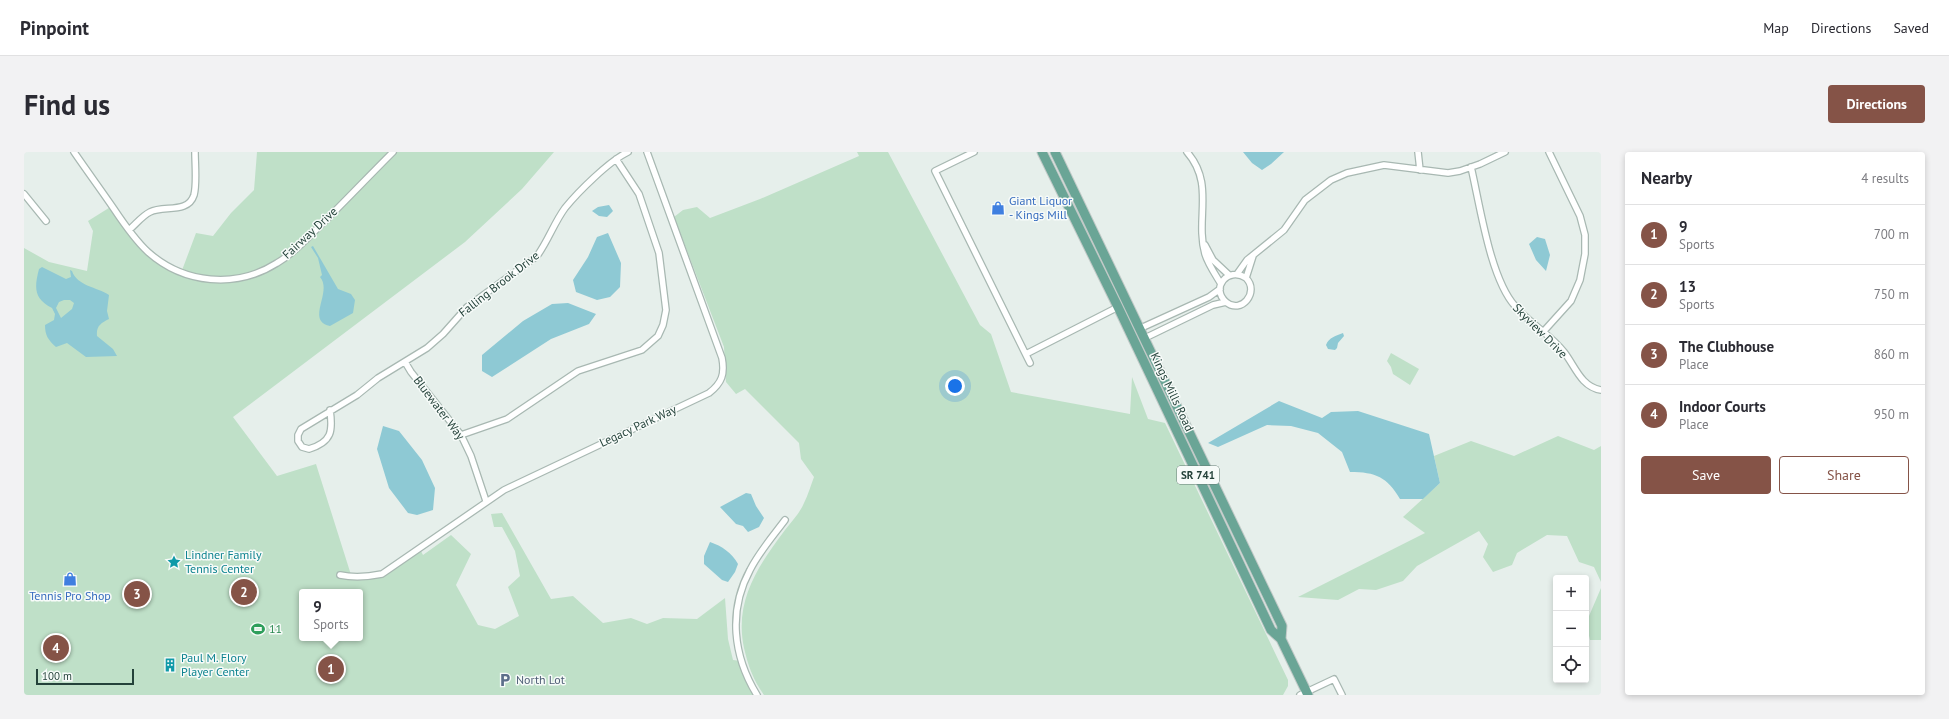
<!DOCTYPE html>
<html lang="en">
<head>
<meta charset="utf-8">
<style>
  body { margin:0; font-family:"PT Sans",sans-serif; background:#f2f2f3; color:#2b2b33 }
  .controls { position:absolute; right:12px; bottom:12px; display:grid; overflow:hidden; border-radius:4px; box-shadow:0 2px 6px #0003 }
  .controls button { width:36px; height:36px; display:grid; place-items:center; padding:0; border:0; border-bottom:1px solid #e1e1e2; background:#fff; color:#2b2b33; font:20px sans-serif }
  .scale { position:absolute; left:12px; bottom:10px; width:98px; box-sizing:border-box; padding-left:4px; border:2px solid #24423a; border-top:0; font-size:11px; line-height:14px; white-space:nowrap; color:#24423a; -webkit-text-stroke:3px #f7fbf9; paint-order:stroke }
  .you { position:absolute; left:931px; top:234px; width:14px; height:14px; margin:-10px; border:3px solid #fff; border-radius:50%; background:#1a73e8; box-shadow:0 0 0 6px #1a73e833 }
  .badge { display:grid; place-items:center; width:26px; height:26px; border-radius:50%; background:#855347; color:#fff; font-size:13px; font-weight:700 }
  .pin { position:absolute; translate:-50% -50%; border:2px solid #fff; box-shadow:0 1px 4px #0006 }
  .popup { position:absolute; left:275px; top:437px; width:64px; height:52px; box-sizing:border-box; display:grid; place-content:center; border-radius:4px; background:#fff; filter:drop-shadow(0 1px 3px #0005); font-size:13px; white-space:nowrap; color:#7c7c81 }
  .popup b { font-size:15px; color:#2b2b33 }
  .popup::after { content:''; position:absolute; left:50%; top:100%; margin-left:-8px; border:8px solid transparent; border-top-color:#fff }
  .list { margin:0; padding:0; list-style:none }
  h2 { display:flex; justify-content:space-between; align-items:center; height:52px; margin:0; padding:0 16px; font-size:17px }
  h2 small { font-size:13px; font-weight:400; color:#7c7c81 }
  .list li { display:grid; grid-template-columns:26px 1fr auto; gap:12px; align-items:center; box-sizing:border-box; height:60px; padding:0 16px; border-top:1px solid #e1e1e2 }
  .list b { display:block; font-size:15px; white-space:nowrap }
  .list p { margin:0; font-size:13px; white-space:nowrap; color:#7c7c81 }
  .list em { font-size:13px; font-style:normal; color:#7c7c81 }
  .actions { display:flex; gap:8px; padding:12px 16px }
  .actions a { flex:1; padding:9px 0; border:1px solid #855347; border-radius:4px; text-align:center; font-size:14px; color:#855347 }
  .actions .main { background:#855347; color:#fff }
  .icon { flex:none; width:22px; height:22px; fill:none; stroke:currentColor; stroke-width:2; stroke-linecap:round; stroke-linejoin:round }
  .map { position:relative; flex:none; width:1577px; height:543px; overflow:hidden; border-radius:4px }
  header { display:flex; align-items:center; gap:24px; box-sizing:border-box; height:56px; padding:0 20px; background:#fff; border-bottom:1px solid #e1e1e2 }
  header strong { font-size:19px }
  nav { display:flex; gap:22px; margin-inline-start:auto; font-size:14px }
  .intro { display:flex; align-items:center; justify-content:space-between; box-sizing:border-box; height:96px; padding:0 24px }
  h1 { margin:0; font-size:28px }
  .button { padding:10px 18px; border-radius:4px; background:#855347; color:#fff; font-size:14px; font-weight:700 }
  main { display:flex; gap:24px; padding:0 24px }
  aside { flex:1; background:#fff; border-radius:4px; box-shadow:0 2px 6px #0003 }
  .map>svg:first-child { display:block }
  .green { fill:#bfe0c8; fill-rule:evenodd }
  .water { fill:#8ec9d4; fill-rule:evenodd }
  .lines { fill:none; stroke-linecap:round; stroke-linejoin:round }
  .street-casing { stroke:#a8b8b2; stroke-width:8 }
  .primary-casing { stroke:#c2cac8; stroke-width:11 }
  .street { stroke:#fff; stroke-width:5.5 }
  .primary { stroke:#6aa596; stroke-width:9 }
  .labels { text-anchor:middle; stroke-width:3; stroke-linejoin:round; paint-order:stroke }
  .shield { fill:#f7fbf9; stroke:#637a73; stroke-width:1 }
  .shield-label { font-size:11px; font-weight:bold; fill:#24423a }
  .shop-label { font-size:12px; fill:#366cbe; stroke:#f7fbf9; text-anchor:start }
  .street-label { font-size:12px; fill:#24423a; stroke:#f7fbf9 }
  .culture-label { font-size:12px; fill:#0d838f; stroke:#f7fbf9; text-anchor:start }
  .leisure-label { font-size:12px; fill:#27864d; stroke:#f7fbf9; text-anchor:start }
  .service-label { font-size:12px; fill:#4e5e75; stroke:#f7fbf9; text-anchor:start }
</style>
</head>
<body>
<header>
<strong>Pinpoint</strong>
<nav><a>Map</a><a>Directions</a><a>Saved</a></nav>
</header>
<div class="intro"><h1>Find us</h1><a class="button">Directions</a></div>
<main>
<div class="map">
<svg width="1577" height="543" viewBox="0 0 1577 543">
  <rect width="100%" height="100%" fill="#e6efeb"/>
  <!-- green -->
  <path class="green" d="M233,0h297l-32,37 -57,53 -232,175 44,59 39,-12 36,114 30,-4 38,-25 3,6 28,-20 20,19 -15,31 22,40 17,4 24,-13 -11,-29 12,-11 -5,-25 -13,-24h-8l-3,-13 11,-1 49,86 22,-3 30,27 28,-5 16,6 16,-6 34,1 28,-21 3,41 5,21 8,1 16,34h-733v-447l25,14 38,9 6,-40 -5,-10 24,-15 31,41 38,26 15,-40 17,3 18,-23 23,-23zM278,440h58v46h-58z
    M833,0h31l92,173 11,9 20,58 119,22 2,-37 16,42 17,4 123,257v6l-5,9h-519c-11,-15 -16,-30 -20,-47 -10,-47 14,-82 41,-118 6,-8 15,-17 19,-27 4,-8 7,-18 10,-26l-13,-18 -2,-16 -54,-54 -9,5 -10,-12 -2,-35 -50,-130 9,-7 14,-3 13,11 50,-19 99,-43z
    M1367,201l28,16 -9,16 -17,-11 -2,-7 -4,-6z
    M1534,284l36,14 7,-4v136l-7,-15 -15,-5 -12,-26 -20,-1 -30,18 -5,12 -19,7 -10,-15 5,-13 -9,-13 -62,35 -14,15 -27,9 -17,-1 -21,11 -40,-3 127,-64 -22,-16 37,-34 -6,-27 37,-15 43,15z
    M1577,436v52h-11l-4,-17z"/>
  <!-- water -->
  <path class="water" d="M1219,0h41l-13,12 -9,6 -10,-7z
    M585,53l4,6 -6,6 -8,-1 -7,-5 6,-4z
    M584,81l13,30 -1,24 -10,10 -13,3 -21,-8 -3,-12 15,-23 9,-20z
    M1513,85l8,2 5,16 -4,16 -10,-11 -7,-16z
    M289,94l25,43 13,5 4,6 -2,13 -23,13c-25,-5 3,-34 -10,-49l2,-2 -4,-17 -7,-11z
    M18,115l24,12 5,-2 -1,-7 2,1c5,15 25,16 37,24l-2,16 2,8c-8,4 -13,7 -12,17l16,13 4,7 -31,1 -19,-14 -11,4c-8,-7 -11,-12 -11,-22l9,-5 1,-6 -3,-6c-18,-9 -18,-20 -13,-39zM40,148h6l4,3 -2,6 -11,9 -5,-10 3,-6z
    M544,151l28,11 -7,10 -38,15 -59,38 -10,-6v-16l41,-34 29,-17z
    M1319,181l1,3 -6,7 -1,5 -2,2 -7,-1 -2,-4c3,-8 10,-9 17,-12z
    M1255,249l43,17 9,-6 27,-1 71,23 11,49 -17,16h-23c-13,-22 -24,-27 -50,-27l-8,-20 -24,-19 -27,-7 -24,-1 -49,22 -10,-4z
    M359,274l16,5 23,29 13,28 -2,22 -16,5 -9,-2 -19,-25 -12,-39z
    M722,341l5,1 5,12 8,12 -5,9 -11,5 -5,-6 -7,-2 -16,-17z
    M686,390c12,4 22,11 28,22l-3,8 -7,10 -6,-2 -18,-16v-8z"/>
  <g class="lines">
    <!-- street casing -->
    <g class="street-casing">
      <path id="street" d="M50,0c13,19 27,38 40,57 10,15 21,31 34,43 36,32 88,37 129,11 19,-11 34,-29 50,-44 22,-22 44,-45 66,-67
        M950,0l-39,19 95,192
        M1163,0c28,32 8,66 18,102 3,10 10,20 16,30
        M1394,0l2,18
        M1447,15c9,38 19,111 44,139 14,17 35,28 49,46 11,14 17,35 37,38
        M0,42l22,27
        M105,78c7,-6 13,-14 21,-18 14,-7 38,2 44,-17 3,-11 1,-31 1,-43
        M1181,93l8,15 16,15
        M1213,122l10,-14 37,-30 21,-30 26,-20 16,-7 37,-8 64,8 12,-2 20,-7 25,-12
        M1222,126c-18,-12 -36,10 -20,24 15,13 34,-10 20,-24l7,-22
        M1117,176l68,-31 11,-8
        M1519,180l28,-31 9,-21 5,-26v-19l-5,-19 -31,-64
        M1121,186l68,-33 13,-3
        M1002,202l92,-47
        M381,210l6,10 50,63 10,21 15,45
        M306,258c3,21 2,32 -21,39l-7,-2 -4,-6v-6l3,-6 56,-34 21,-17 49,-30 16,-14 24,-27 70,-51c11,-15 17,-33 28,-48 13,-16 44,-47 63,-56
        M437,283l46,-16 71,-48 64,-21 16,-14 5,-11 3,-15 -7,-57 -20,-59 -23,-35
        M316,423c15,3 27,2 42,-1l122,-84 205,-97c13,-10 16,-19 13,-35l-75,-206
        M733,543c-24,-39 -29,-84 -7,-125 9,-18 23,-34 35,-50
        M1276,543l34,-16 8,16"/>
    </g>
    <!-- primary casing -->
    <g class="primary-casing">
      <path id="primary" d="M1018,0l76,155 153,323 10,9 27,56
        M1031,0l227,474 -1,13"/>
    </g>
    <!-- street -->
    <use href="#street" class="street"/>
    <!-- primary -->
    <use href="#primary" class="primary"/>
  </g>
  <!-- icons -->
  <defs>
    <g id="shop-bare" transform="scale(1.08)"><path d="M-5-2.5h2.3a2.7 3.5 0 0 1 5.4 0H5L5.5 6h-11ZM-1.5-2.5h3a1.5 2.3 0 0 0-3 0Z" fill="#3f7fe0" stroke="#f7fbf9" stroke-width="2.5" paint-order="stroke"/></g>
    <g id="sight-bare" transform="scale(1.08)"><path d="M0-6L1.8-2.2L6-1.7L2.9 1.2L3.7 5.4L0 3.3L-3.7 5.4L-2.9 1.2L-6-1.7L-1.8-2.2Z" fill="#0f9aa8" stroke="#f7fbf9" stroke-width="2.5" paint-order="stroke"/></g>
    <g id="stadium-bare" transform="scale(1.08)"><path d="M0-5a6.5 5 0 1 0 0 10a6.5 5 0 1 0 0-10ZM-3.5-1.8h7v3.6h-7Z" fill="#2e9e5b" stroke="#f7fbf9" stroke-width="2.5" paint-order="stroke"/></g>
    <g id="building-bare" transform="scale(1.08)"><path d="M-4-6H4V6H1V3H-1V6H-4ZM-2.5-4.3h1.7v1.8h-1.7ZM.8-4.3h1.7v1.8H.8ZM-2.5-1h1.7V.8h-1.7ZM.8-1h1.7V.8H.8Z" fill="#0f9aa8" stroke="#f7fbf9" stroke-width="2.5" paint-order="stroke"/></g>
    <g id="parking-bare" transform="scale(1.08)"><path d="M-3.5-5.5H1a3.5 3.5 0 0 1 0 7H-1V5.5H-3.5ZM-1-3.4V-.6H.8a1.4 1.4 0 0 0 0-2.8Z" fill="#5c6f8a" stroke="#f7fbf9" stroke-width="2.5" paint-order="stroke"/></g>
  </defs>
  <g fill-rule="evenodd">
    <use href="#shop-bare" x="974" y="56"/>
    <use href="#sight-bare" x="150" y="410"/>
    <use href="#shop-bare" x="46" y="427"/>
    <use href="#stadium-bare" x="234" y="477"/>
    <use href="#building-bare" x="146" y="513"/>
    <use href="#parking-bare" x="481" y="528"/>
  </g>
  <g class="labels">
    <!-- shield labels -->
    <rect class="shield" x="1153" y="314" width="42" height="18" rx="3"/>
    <g class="shield-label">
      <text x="1174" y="327">SR 741</text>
    </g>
    <!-- shop labels -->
    <g class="shop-label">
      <text x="985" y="53">Giant Liquor<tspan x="985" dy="14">- Kings Mill</tspan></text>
      <text x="46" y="448" text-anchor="middle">Tennis Pro Shop</text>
    </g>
    <!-- street labels -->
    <g class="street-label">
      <text transform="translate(286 81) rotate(-43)" y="4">Fairway Drive</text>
      <text transform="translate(475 132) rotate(-38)" y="4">Falling Brook Drive</text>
      <text transform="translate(1516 179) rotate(45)" y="4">Skyview Drive</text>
      <text transform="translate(1148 240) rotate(65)" y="4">Kings Mills Road</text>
      <text transform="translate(415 256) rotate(53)" y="4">Bluewater Way</text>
      <text transform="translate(614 274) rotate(-25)" y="4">Legacy Park Way</text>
    </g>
    <!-- culture labels -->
    <g class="culture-label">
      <text x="161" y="407">Lindner Family<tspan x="161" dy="14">Tennis Center</tspan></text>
      <text x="157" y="510">Paul M. Flory<tspan x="157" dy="14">Player Center</tspan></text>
    </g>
    <!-- leisure labels -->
    <g class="leisure-label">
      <text x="245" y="481">11</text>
    </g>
    <!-- service labels -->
    <g class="service-label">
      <text x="492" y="532">North Lot</text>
    </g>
  </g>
</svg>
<div class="controls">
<button>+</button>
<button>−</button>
<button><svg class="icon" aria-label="locate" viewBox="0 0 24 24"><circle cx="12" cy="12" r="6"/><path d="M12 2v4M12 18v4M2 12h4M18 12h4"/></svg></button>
</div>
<div class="scale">100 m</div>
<div class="you"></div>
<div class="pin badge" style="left:307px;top:517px">1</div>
<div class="popup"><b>9</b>Sports</div>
<div class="pin badge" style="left:220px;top:440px">2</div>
<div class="pin badge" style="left:113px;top:442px">3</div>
<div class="pin badge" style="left:32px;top:496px">4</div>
</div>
<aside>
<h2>Nearby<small>4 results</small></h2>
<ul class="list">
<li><span class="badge">1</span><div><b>9</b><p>Sports</p></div><em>700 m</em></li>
<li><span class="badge">2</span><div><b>13</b><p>Sports</p></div><em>750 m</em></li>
<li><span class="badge">3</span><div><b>The Clubhouse</b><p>Place</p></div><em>860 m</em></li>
<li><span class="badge">4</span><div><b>Indoor Courts</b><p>Place</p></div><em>950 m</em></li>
</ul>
<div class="actions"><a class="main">Save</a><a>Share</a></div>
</aside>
</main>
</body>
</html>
